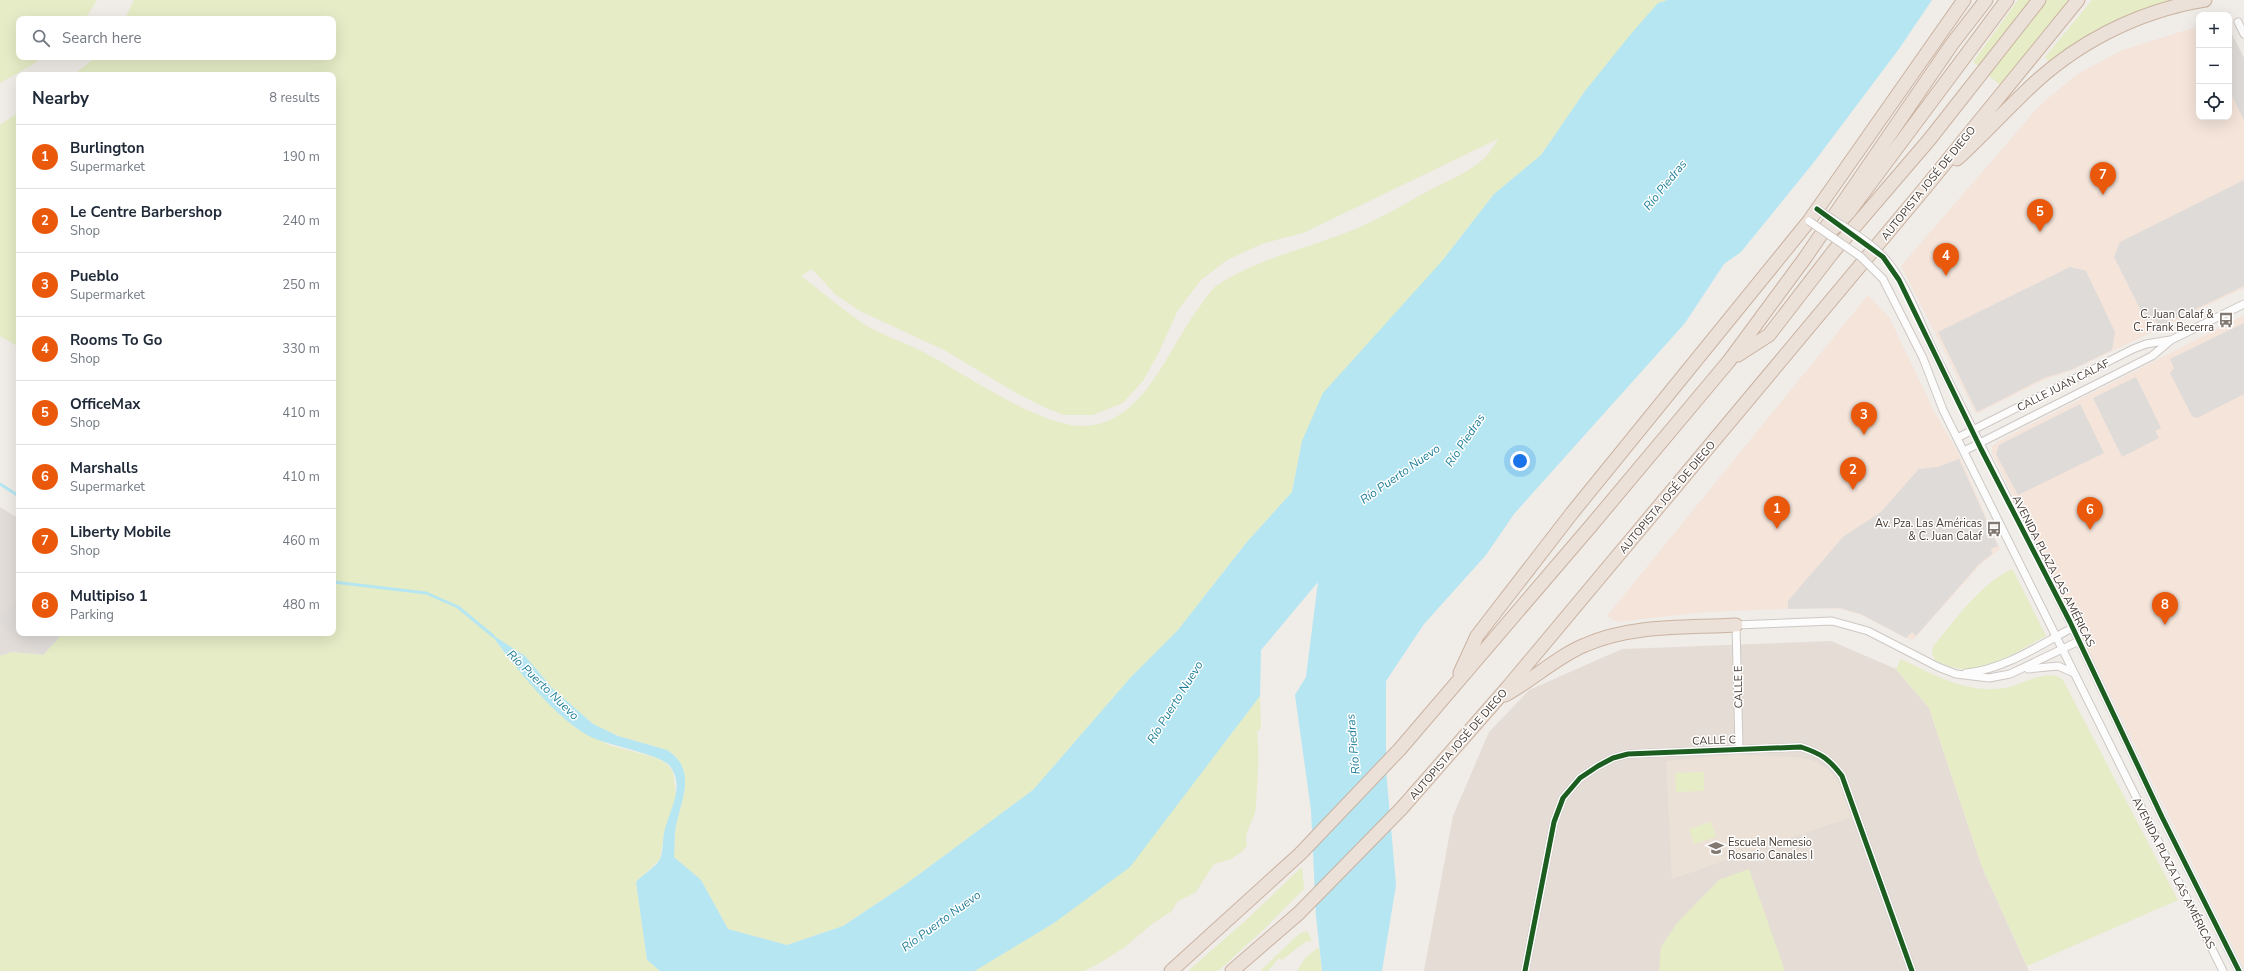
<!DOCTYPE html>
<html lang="en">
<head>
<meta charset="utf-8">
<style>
  body { margin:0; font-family:"Nunito Sans",sans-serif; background:#f6f6f7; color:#1f2937 }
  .controls { position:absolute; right:12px; top:12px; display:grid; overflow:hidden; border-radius:8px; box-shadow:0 4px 16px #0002 }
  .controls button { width:36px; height:36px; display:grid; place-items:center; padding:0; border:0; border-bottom:1px solid #e0e1e3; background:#fff; color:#1f2937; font:20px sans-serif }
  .you { position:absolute; left:1520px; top:461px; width:14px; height:14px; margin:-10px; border:3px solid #fff; border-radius:50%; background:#1a73e8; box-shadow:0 0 0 6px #1a73e833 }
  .badge { display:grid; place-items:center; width:26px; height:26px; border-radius:50%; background:#ea580c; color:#fff; font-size:13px; font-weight:700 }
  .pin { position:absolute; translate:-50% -33px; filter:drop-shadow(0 1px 2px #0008) }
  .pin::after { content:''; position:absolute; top:21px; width:14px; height:12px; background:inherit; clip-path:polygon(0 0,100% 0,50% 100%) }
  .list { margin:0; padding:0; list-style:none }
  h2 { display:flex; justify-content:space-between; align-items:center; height:52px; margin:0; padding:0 16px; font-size:17px }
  h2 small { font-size:13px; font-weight:400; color:#747a83 }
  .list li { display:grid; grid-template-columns:26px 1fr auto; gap:12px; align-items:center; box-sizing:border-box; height:64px; padding:0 16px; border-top:1px solid #e0e1e3 }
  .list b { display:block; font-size:15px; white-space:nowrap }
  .list p { margin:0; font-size:13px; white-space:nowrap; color:#747a83 }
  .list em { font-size:13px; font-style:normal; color:#747a83 }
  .icon { flex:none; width:22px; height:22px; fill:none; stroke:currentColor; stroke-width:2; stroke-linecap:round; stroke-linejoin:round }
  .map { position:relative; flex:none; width:2244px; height:971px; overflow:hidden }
  .search { position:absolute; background:#fff; box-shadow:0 4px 16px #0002; left:16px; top:16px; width:320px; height:44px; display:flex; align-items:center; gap:10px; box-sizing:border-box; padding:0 14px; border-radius:8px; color:#747a83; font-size:15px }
  .panel { position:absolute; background:#fff; box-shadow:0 4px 16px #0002; left:16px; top:72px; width:320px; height:564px; border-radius:8px }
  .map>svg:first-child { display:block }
  .residential { fill:#e5ddd5 }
  .commercial { fill:#f4e4da }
  .industrial { fill:#e3ddd9 }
  .education { fill:#ece1d7 }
  .green { fill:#e5ecc6; fill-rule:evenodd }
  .parking { fill:#dfdbd8 }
  .water { fill:#b5e6f2 }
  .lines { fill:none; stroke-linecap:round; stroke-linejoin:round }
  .stream { stroke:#b5e6f2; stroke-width:3 }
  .street-casing { stroke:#cdc8c4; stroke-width:9 }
  .highway-casing { stroke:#cab2a1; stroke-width:15 }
  .street { stroke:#fdfcfc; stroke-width:7 }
  .highway { stroke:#ece1d8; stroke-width:13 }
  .street-bridge-casing { stroke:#cdc8c4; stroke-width:9; stroke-linecap:butt }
  .street-bridge { stroke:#fdfcfc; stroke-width:7 }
  .cycleway-casing { stroke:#fff; stroke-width:8 }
  .cycleway { stroke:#1b5e20; stroke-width:5 }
  .labels { text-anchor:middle; stroke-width:3; stroke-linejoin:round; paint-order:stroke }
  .street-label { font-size:11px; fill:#473b34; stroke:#fff }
  .poi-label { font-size:11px; fill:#473b34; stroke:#fff; text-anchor:end }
  .water-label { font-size:12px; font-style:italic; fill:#218099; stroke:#fff }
</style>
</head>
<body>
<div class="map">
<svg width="2244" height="971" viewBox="0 0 2244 971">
  <rect width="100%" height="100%" fill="#f0ece8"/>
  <!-- residential -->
  <path class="residential" d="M1831,641l65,28 33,39 53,159 47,104h-605l29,-155 36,-84 40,-42 93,-41z"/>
  <!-- commercial -->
  <path class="commercial" d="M2199,26v91h30v-87l15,30v228l-171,82 -29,10 -68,34 -75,-148 139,-161 36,-30 44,-24z
    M1868,295l21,22 45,94 24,41 42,97 -19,15 -68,76 -7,-2 -45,-23 -21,-6 -27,-1 -109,4 -87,10 -10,-6z
    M2244,315v654l-252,-516v-7l5,-4z"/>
  <!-- industrial -->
  <path class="industrial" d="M0,507l19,12v114h44l-20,22 -31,-3 -12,4z"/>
  <!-- education -->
  <path class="education" d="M1735,755l61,2 18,4 14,8 11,13 12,35 -179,62 -6,-118z"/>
  <!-- green -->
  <path class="green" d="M0,0h97l-12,19h-66v38h23l-10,8 -32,18z
    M134,0h1534l-10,3 -73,88 -44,64 -47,39 -192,247 -10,51 -46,51 -68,87 -47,47 -98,113 -127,94 -63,42 -56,19 -59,-16 -27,-49 -27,-23c1,-10 0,-22 2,-31 6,-28 21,-57 -9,-76l-49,-14 -25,-12 -41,-36 -27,-32 -33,-21 13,19 47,53 24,21 33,17 48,13 11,7 5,7 3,25 -11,32 -5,30 -24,23 11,78 13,11h-660v-315l12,-4 31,3 20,-22h270v-558h-260l23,-18h237v-38h-208zM1498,139c-13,27 -40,37 -66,50 -26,14 -52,30 -79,41 -46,19 -95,28 -137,56 -7,6 -13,16 -18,23 -31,41 -54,115 -114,117 -44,1 -120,-53 -161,-74 -19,-10 -44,-18 -61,-29 -21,-15 -40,-31 -61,-47l11,-7 24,26 24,16 84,39 74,44 26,13 20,8h29l30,-12 20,-22 15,-27 20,-44 23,-30 26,-20 37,-17 39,-10z
    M2018,0h52l-70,85 -27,-23z
    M2092,0h90l-63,19 -31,16 -39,27 -4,-5z
    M19,112v235l-19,-11v-211z
    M2010,570h3l33,66c-26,13 -60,38 -90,32 -7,-1 -14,-5 -21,-8l-3,-7 1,-7c24,-27 44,-59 77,-76z
    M1901,659c34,16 65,35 104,29 17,-3 43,-21 58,-8l115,220 -151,66 -45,-99 -53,-159 -33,-39z
    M1260,696l1,32 -4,4c3,25 0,50 -1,75 -1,14 -13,23 -9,38l-4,6 -12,8 -17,5 -18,28 -19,10 -5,9 -20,13 -27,23 -27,17 -14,7h-110l80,-48 169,-179z
    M1704,772v19l-28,1 -1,-19z
    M1711,822l5,15 -22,7 -5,-15z
    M1302,867l2,22 -44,44 -42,38h-30l55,-48z
    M1749,869l36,102h-126l2,-24 16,-24 42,-43z
    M1307,931l5,10 -7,1 -23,18 -3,-2 -11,13h-8l39,-37z
    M1319,947l3,24h-25l9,-14z"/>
  <!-- parking -->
  <path class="parking" d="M2229,28l15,30v62l-15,-30z
    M2244,180v106l-86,41 -3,-7 -8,3 -33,-66 6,-15z
    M2070,267l16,4 29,61 -3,18 -39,19 -29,9 -67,34 -39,-80z
    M2244,323v71l-47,24 -5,-2 -22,-43 4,-5 -4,-9z
    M2136,377l25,51 -6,3 4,7 -37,19 -29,-59z
    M2080,404l24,49 -86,42 -22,-41 3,-9z
    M1959,459l39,87 -7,3 1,5 -13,10 -63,72 -4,-4 -6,6 -45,-24 -21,-6 -52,1v-8l55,-64 38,-25 38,-43 19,-2z
    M19,596v37h44l-20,22 -43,-31v-16l7,4z"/>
  <!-- water -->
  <path class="water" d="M1668,0h264l-33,49 -85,113 -73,90 -17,12 -39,59 -171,191 -28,41 -62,69 -38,57v89l10,115 -14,86h-60l-6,-55 -5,-106 -16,-115 11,-18 12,-95 -57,68 -1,46 -130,171 -76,56 -76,46 -4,2h-314l-13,-11 -11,-78c6,-7 20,-15 24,-23 4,-9 2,-21 5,-30 5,-20 21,-44 4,-64 -12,-12 -61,-19 -80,-29 -35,-19 -75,-70 -98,-102l34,22 27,32 41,36 25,12 49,14c30,19 15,48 9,76 -2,9 -1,21 -2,31l27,23 27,49 59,16 56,-19 63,-42 127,-94 98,-113 47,-47 68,-87 46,-51 10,-51 21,-48 119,-132 52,-67 47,-39 44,-64 45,-56 28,-32z"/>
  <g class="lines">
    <!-- stream -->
    <path class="stream" d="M0,484l19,12
      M333,582l93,11 32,14 35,29"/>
    <!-- street casing -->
    <g class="street-casing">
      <path id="street" d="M2238,22l6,12
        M1935,354l135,268 92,195 77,154
        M1923,358l20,52 280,561
        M1957,438l176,-89 13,-5 24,-4
        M1964,451l188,-95 19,-16 73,-36
        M2028,669l30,-3 16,7
        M1966,673c37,-3 74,-28 106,-45
        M1739,748l-3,-123 96,-4 36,10 70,36 18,7 33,4 21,-4 69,-33
        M1525,971l29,-149 9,-24 17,-20 18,-12 15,-8 15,-4 173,-7c21,7 28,12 41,29l70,195"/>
    </g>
    <!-- highway casing -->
    <g class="highway-casing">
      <path id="highway" d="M1957,159c23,-21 44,-44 67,-66 49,-49 113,-82 181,-93
        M1834,228l15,-16 158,-212
        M1738,355l31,-20 64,-83 96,-112 110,-140
        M1460,673l17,-37 95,-123 237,-292 155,-221
        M1505,695c28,-15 51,-38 80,-50 47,-21 102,-17 151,-20
        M1171,971l129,-117 100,-105 190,-222 139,-166 76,-103 147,-214 34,-44
        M1232,971l67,-58 102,-104 107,-122 417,-499 153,-188"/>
    </g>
    <!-- street -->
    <use href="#street" class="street"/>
    <!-- highway -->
    <use href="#highway" class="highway"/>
    <!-- street-bridge casing -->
    <g class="street-bridge-casing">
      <path id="street-bridge" d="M1817,209c23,16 53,31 71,53 20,25 33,63 47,92
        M1809,221l52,36 22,22 40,79"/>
    </g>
    <!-- street-bridge -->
    <use href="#street-bridge" class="street-bridge"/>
    <!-- cycleway casing -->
    <g class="cycleway-casing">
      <path id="cycleway" d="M1817,209l66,48 16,23 82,169 89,173 92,195 77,154
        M1525,971l29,-149 9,-24 17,-20 18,-12 15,-8 15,-4 173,-7c21,7 28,12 41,29l70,195"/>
    </g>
    <!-- cycleway -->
    <use href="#cycleway" class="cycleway"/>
  </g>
  <!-- icons -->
  <defs>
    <g id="bus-bare" transform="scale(1.2)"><path d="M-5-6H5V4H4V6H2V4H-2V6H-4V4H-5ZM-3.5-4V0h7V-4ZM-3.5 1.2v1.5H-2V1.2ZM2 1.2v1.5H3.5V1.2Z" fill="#827973" stroke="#fff" stroke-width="2.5" paint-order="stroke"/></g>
    <g id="school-bare" transform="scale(1.2)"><path d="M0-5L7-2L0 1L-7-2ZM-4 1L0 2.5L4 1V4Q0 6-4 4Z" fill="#827973" stroke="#fff" stroke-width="2.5" paint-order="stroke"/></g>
  </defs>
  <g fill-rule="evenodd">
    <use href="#bus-bare" x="2226" y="320"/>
    <use href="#bus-bare" x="1994" y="529"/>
    <use href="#school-bare" x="1716" y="848"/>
  </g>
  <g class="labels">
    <!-- street labels -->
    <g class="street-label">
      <text transform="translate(1928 183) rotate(-51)" y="4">AUTOPISTA JOSÉ DE DIEGO</text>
      <text transform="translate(2063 385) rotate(-27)" y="4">CALLE JUAN CALAF</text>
      <text transform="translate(1667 497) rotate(-50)" y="4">AUTOPISTA JOSÉ DE DIEGO</text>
      <text transform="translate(2054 571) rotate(63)" y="4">AVENIDA PLAZA LAS AMÉRICAS</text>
      <text transform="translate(1738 687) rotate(-91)" y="4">CALLE E</text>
      <text transform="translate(1714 740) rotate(-2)" y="4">CALLE C</text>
      <text transform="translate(1458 744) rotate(-49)" y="4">AUTOPISTA JOSÉ DE DIEGO</text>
      <text transform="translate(2174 873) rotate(63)" y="4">AVENIDA PLAZA LAS AMÉRICAS</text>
    </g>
    <!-- poi labels -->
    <g class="poi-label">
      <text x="2214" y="318">C. Juan Calaf &amp;<tspan x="2214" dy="13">C. Frank Becerra</tspan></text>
      <text x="1982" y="527">Av. Pza. Las Américas<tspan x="1982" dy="13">&amp; C. Juan Calaf</tspan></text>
      <text x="1728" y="846" text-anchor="start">Escuela Nemesio<tspan x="1728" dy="13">Rosario Canales I</tspan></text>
    </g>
    <!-- water labels -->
    <g class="water-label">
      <text transform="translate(1665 185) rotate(-51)" y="4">Río Piedras</text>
      <text transform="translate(1465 440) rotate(-56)" y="4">Río Piedras</text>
      <text transform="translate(1400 474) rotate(-35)" y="4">Río Puerto Nuevo</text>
      <text transform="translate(543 685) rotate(44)" y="4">Río Puerto Nuevo</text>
      <text transform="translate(1175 702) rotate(-58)" y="4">Río Puerto Nuevo</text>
      <text transform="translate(1353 744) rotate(-95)" y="4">Río Piedras</text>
      <text transform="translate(941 921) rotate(-36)" y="4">Río Puerto Nuevo</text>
    </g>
  </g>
</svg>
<div class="controls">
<button>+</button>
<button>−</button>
<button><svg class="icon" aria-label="locate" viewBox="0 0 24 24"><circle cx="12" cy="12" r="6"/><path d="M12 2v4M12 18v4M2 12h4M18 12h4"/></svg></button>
</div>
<div class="you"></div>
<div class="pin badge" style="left:1777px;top:529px">1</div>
<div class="pin badge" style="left:1853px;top:490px">2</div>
<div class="pin badge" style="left:1864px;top:435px">3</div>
<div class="pin badge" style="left:1946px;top:276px">4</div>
<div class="pin badge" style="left:2040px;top:232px">5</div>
<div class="pin badge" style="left:2090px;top:530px">6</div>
<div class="pin badge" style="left:2103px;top:195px">7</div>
<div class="pin badge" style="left:2165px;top:625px">8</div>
<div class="search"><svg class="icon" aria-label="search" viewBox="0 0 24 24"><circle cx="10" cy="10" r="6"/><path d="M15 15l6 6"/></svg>Search here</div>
<section class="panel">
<h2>Nearby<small>8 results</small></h2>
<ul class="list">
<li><span class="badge">1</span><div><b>Burlington</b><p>Supermarket</p></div><em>190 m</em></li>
<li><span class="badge">2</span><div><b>Le Centre Barbershop</b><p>Shop</p></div><em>240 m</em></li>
<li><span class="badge">3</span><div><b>Pueblo</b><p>Supermarket</p></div><em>250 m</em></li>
<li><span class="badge">4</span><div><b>Rooms To Go</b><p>Shop</p></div><em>330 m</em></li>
<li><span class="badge">5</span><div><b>OfficeMax</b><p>Shop</p></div><em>410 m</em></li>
<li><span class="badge">6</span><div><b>Marshalls</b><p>Supermarket</p></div><em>410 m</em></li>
<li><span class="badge">7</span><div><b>Liberty Mobile</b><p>Shop</p></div><em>460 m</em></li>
<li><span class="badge">8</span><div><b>Multipiso 1</b><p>Parking</p></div><em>480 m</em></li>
</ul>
</section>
</div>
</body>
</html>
